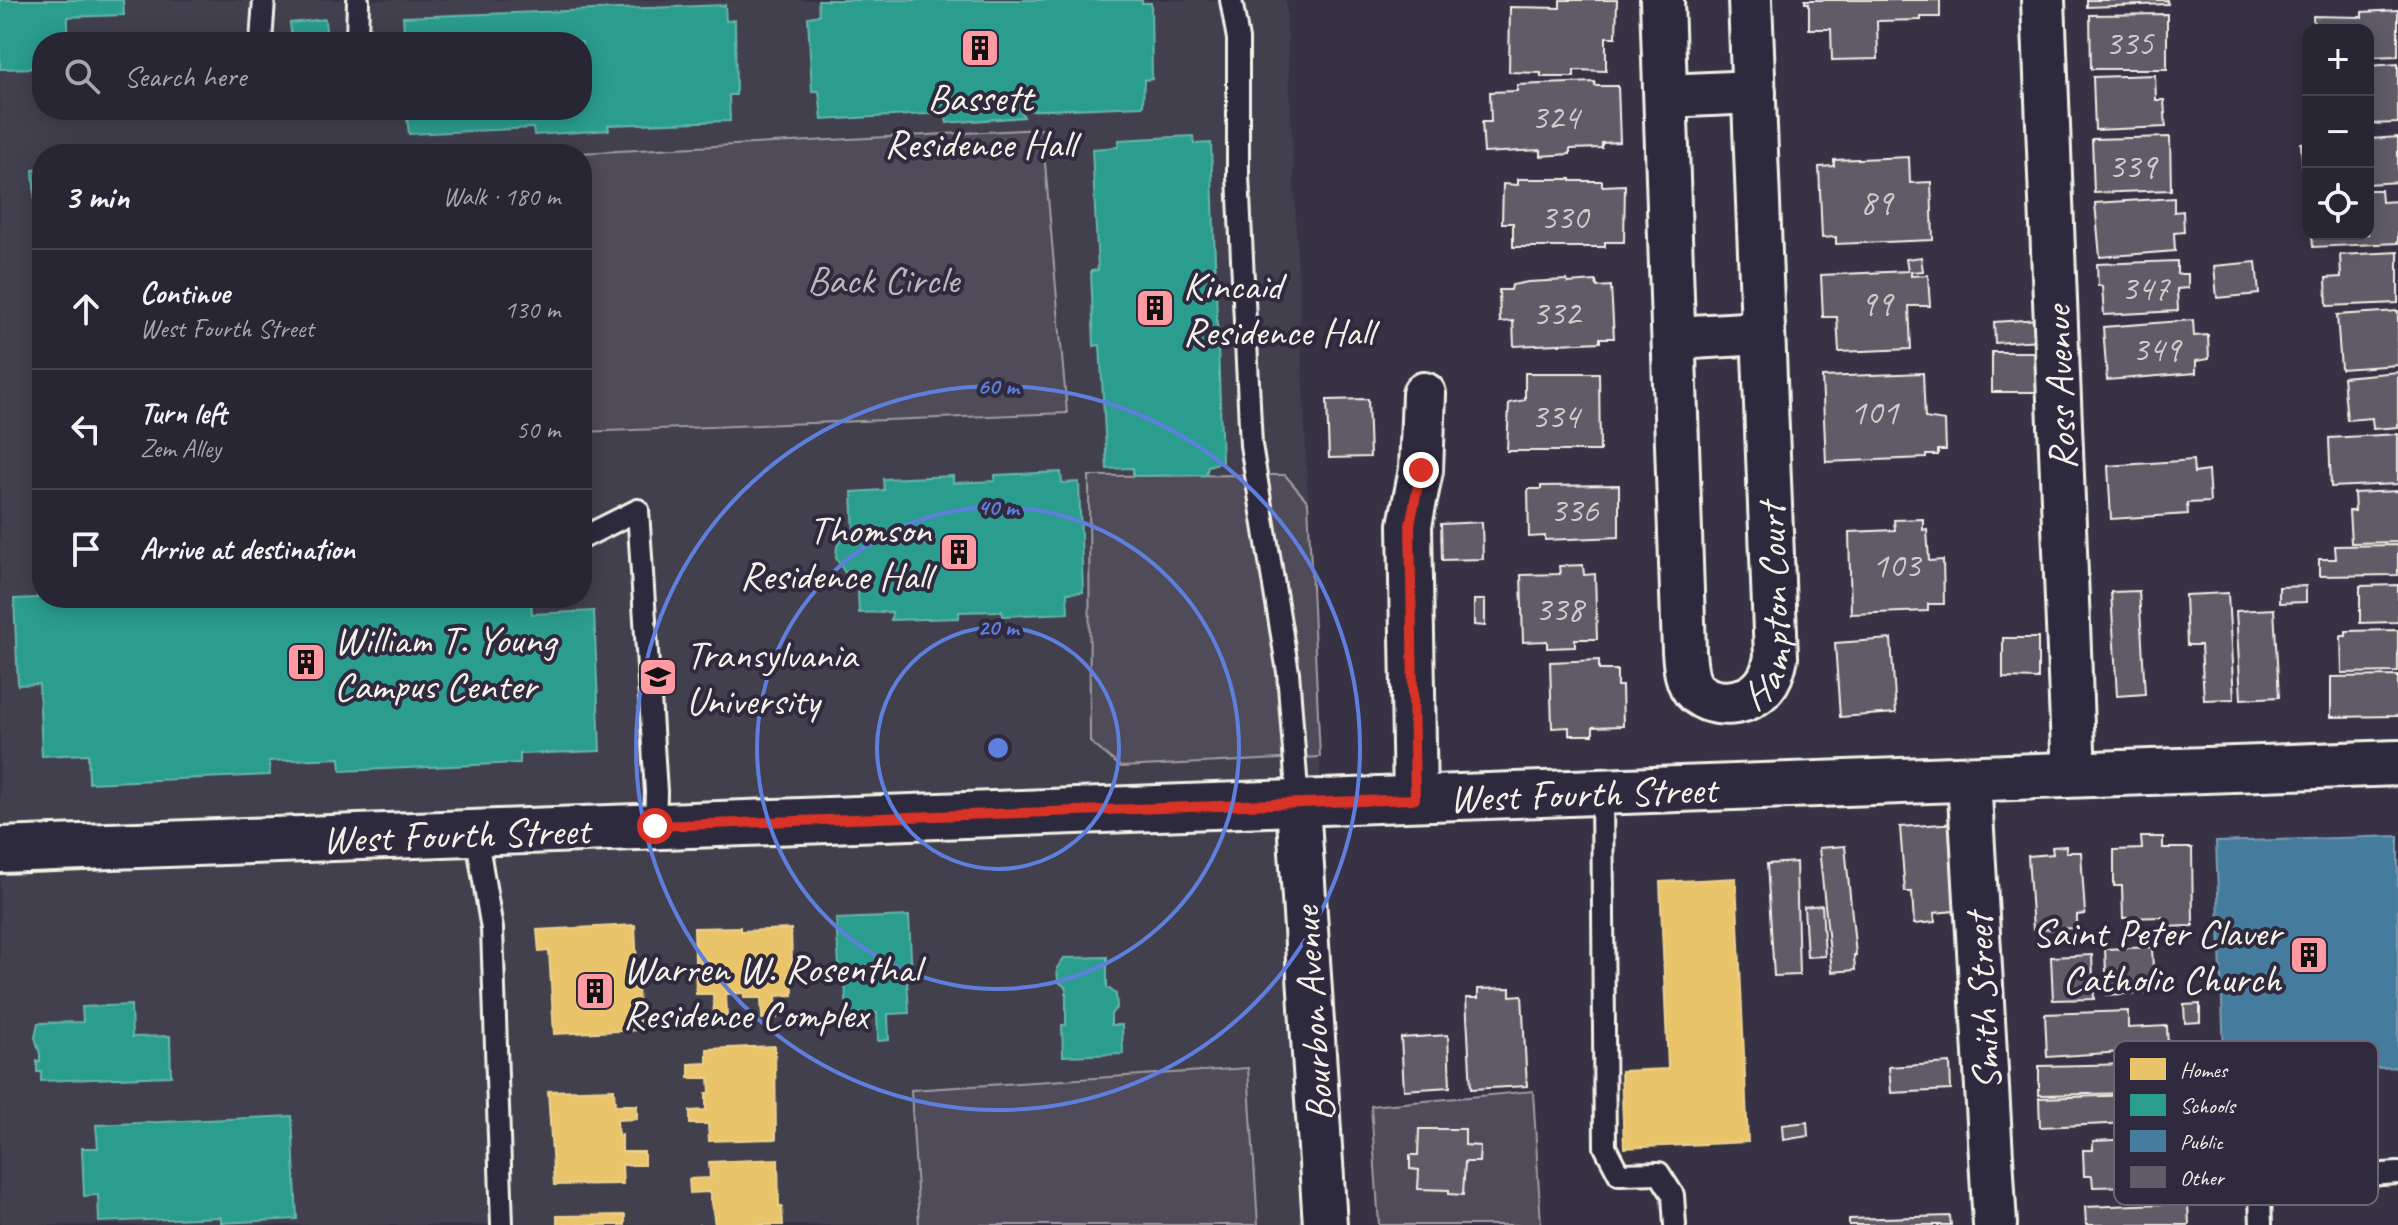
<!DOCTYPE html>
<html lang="en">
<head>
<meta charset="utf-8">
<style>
  body { margin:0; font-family:Caveat,sans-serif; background:#35323f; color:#f1f3f6 }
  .controls { position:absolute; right:24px; top:24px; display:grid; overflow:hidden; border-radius:16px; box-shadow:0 4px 20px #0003 }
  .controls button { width:72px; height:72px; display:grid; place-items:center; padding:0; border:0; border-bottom:2px solid #45434e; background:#292633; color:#f1f3f6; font:40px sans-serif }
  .stop { position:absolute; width:24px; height:24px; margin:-18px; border:6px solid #d93025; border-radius:50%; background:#fff }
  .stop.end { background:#d93025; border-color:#fff; box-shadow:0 2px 8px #0008 }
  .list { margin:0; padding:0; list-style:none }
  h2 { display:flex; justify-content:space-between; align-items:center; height:104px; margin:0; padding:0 32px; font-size:34px }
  h2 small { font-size:26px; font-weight:400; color:#a5a5ac }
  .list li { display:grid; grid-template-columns:52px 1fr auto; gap:24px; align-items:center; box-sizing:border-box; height:120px; padding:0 32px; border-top:2px solid #45434e }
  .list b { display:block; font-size:30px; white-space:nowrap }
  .list p { margin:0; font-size:26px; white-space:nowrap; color:#a5a5ac }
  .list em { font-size:26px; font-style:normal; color:#a5a5ac }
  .icon { flex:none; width:44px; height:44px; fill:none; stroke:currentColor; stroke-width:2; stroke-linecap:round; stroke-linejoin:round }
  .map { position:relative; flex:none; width:2398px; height:1225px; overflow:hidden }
  .search { position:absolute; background:#292633; box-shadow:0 4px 20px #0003; left:32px; top:32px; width:560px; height:88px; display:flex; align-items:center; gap:20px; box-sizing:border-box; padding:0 28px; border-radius:32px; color:#a5a5ac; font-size:30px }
  .panel { position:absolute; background:#292633; box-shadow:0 4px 20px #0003; left:32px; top:144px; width:560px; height:464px; border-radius:32px }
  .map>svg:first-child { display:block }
  .built { fill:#433f4e; fill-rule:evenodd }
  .green { fill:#504b59; stroke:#a29ea0; stroke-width:2 }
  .homes { fill:#e9c46a; stroke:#ecd290; stroke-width:2 }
  .schools { fill:#2a9d8f; stroke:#67b6aa; stroke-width:2 }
  .public { fill:#457b9d; stroke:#7a9eb4; stroke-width:2 }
  .building { fill:#5f5c67; stroke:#f4f1e8; stroke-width:2 }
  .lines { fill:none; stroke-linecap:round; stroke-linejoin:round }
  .lane-casing { stroke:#f4f1e8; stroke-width:26 }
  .street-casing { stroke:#f4f1e8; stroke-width:48 }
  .secondary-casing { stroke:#f4f1e8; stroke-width:50 }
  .lane { stroke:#2f2a3d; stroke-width:20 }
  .street { stroke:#2f2a3d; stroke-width:42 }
  .secondary { stroke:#2f2a3d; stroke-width:44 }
  .route { stroke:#d93025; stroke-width:10 }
  .ring { fill:none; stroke:#5e7fdd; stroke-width:4 }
  .labels { text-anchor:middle; stroke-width:8; stroke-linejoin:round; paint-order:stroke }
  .number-label { font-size:36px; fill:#cfccc8 }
  .poi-label { font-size:40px; fill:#f4f1e8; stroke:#2f2a3d; text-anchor:start }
  .park-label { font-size:40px; fill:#bbb7b6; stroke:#2f2a3d }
  .street-label { font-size:40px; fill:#f4f1e8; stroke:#2f2a3d }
  .key { fill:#2f2a3d; stroke:#6a6670; stroke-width:2 }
  .key-label { font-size:22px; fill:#f4f1e8 }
  .centre { fill:#5e7fdd; stroke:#2f2a3d; stroke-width:4 }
  .ring-label { font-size:24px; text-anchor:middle; font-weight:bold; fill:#5e7fdd; stroke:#2f2a3d; stroke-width:8; stroke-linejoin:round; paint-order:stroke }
</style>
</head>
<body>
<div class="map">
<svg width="2398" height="1225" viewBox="0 0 2398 1225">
  <rect width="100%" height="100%" fill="#373244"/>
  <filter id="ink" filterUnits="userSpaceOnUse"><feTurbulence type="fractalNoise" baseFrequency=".0125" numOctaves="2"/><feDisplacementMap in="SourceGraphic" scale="16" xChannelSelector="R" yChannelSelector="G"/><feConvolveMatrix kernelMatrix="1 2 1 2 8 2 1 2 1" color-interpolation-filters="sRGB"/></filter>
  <g filter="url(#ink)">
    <!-- built -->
    <path class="built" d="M0,0h1286l54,1225h-1340zM42,42h540v68h-540zM42,154h540v444h-540z"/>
    <!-- green -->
    <path class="green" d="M1042,129l25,284 -485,19v-278h-22z
      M1285,475l23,27 12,255 -199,10 -31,-25 -1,-266z
      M1248,1068l10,157h-339l-8,-135z
      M1533,1091l8,134h-162l-8,-119z"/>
    <!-- homes -->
    <path class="homes" d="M1736,878l12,264 -124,6 -3,-77 47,-2 -8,-187z
      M635,925l5,105 -86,4 -5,-83 -10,1 -2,-22z
      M740,927v4l51,-2 2,66 -17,1 1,22 -15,1 -1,-21h-17v-5l-18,1 1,22 -13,1 -1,-23h-17l-2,-66z
      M775,1046l1,93 -67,2 -1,-17h-18v-13l16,-1v-17h4l-1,-15h-20v-14l18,-1v-14z
      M614,1089l1,16h22v14l-20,1 1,15h4v17h22v13h-22l1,19 -69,1 -6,-94z
      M778,1159l1,47h3l1,19h-85h17l-5,-33 -20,1 -1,-14 21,-1 -1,-16z
      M625,1215v10h-68v-9z"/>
    <!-- schools -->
    <path class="schools" d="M0,0h123l1,15 -56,2v25h-26v26l-42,1z
      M818,0h324v3h9l1,76 -8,1 -1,26 -122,5 3,6 -77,6 -2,-10 -123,7 -3,-29h-7l-4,-74 11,-2z
      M725,5l1,16 9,-1 1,75h-7l1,26 -122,4 1,5 -75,5 -1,-7 -124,6 -3,-24h176v-68h-189v-9l11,-1 -1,-15z
      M325,19l2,23h-35l-2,-19z
      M1193,136l1,8 17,-1 11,319 -14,4 -2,9 -73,1v-8l-26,1 -7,-124 -6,1 -3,-75 7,-1 -6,-121 26,-2 1,-7z
      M42,169v149l-9,-148z
      M1061,472l1,11 17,-1 4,110 -16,1 1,20 -65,3 -1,-5 -43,1v6l-68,2 1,-8 -33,1 -2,-41 -12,1 -9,-15 1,-12 6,-9 11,-1 -2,-44 32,-2 -1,-11 70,-3v7l42,-2v-6z
      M42,539v59h489l1,16 62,-3 6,140 -80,3v9l-179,8 -1,-13 -71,3 1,14 -181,8 -1,-29 -46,2 -3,-72 -21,1 -4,-86 23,-1 -2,-58z
      M909,916l3,63h-5l2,34 -21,1 1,26 -11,1 -1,-28 -30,1 -2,-32h-5l-4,-63z
      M1107,957v30l9,7 1,13 -6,7v11h11l1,29 -60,2 -1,-31h4v-37l-8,-7 -1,-13 7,-10z
      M131,1005l1,32 38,-1 1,40 -130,5v-9h-4v-11h3v-7l-5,-17 3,-14 45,-1 -1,-15z
      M292,1116l5,103 -76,4v-6l-122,5 -1,-27 -14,1 -2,-48h16l-2,-23z"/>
    <!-- public -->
    <path class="public" d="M2398,836v231l-80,4 1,33 -93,4 -10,-266z"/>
    <!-- building -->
    <path class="building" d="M1560,0h57l-1,37h-10v34l-32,-1v7h-33v-4l-32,-1 1,-65 50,1z
      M1805,0h135v17h-19v3l-44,1 1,38 -46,1 -1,-31h-22v-26h-4z
      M2087,0h80l1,4 -81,3z
      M2398,10v46l-30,1v-27h-54l-1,-14 49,1v-5z
      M2167,14v55h-76l-1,-54z
      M2398,64v59l-30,1v-58z
      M2155,75l1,25h8l2,27 -71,3 -2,-53z
      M1595,82v4h23l2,56 -18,1v5l-32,1v5l-29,2v-6l-57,3 -2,-31h9l-1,-30 27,-1v-6z
      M2170,137l1,53 -77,3 -2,-54z
      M2398,137v45l-30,2v-42h4l-1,-3z
      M2308,142v49h-4l-3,-48z
      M1909,157l1,26 21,-1 2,58 -97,4v-7l-14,1 -3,-71 15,-1v-6z
      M1518,179h53v2h31v5l23,-1 -1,57h-19v5h-92v-24h-11l1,-39 15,1z
      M2368,190h13l1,12 16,-1v42l-85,4 -1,-13h56z
      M2174,198v14l9,-1 1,21 -10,1 1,18 -75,6 -5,-54z
      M2398,252v51l-71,3 -1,-28 15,-1 -1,-22z
      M1921,257l2,14 -12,1v4l17,-1 2,31h-21l2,43 -72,3 -2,-35h-14l-2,-42 87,-4 -2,-12z
      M2177,261v13h11v14l-11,1 1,22 -74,4 -2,-29h-4l-1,-22z
      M2256,262l3,32 -42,4 -3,-32z
      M1567,280l1,3 28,-2 1,6 14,-1 3,52h-14v4l-86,4 -1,-25 -13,1 -1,-32h12l1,-5 16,-3z
      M2398,311v54l-57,4 -4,-54z
      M2039,319l1,21 -45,3 -1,-21z
      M2193,320l1,16 14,-1 1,24 -13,2v12l-89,7 -4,-53z
      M1992,352h47l-1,40h-46z
      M2398,372v55l-25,2 -1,-11 -25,2 -4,-43z
      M1525,373h74l1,78h-93l2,-48 16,-3z
      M1923,373l2,45 20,3 1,29h-8v5h-12v3l-100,4 -4,-85z
      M1368,399l2,58 -41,1 -2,-58z
      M2398,434v50l-67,3 -2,-49z
      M2193,460l1,13 14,-2 2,31 -23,1 1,11 -77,5 -3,-53z
      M1619,485v52l-74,3v-4l-16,1 -1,-48h13v-3z
      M2398,491v51l-47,1 -2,-32h6l-1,-18z
      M1923,519v11l4,-1 2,32 14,-1 1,44h-16v7l-77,3 -2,-82 46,-2 -1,-10z
      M1482,522l1,37 -41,1 -1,-36z
      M2398,545v30l-79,1v-17h17l-1,-13z
      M1583,565l1,10 11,-1 2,65h-22v8l-28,1v-7l-24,1 -2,-67 39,-1 -1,-8z
      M2398,585v37l-38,1v-37z
      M2306,586v16l-27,1v-16z
      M2139,591l6,103 -28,2 -6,-104z
      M2228,593l6,106 -30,1 -3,-55h-14l-2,-50z
      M1474,600h11v26l-11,-1z
      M2274,609l5,88 -38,2 -5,-88z
      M2398,630v42l-56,1 -1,-37h5v-5z
      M2003,638h35v41l-35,-1z
      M1891,639l5,74 -56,4 -5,-74z
      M1599,660v10h18v16h5l1,40 -30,1v8h-24v-8l-17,1 -2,-66z
      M2398,676v40l-67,1v-40z
      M1957,823l8,87 -31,3 1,9 -21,2 -2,-32h-7l-5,-65z
      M2141,837h22v11h29l1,78 -31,1v-10l-39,1 -1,-32h-8v-36l28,-1z
      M1845,846l11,109h-2l1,15 -23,2 -13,-124z
      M2066,846v6h15l4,62 -8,1v13l-44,2 -5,-74 25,-2 -1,-7z
      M1796,862l3,113 -25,1 -7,-112z
      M1822,905l3,51 -18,1 -3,-50z
      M2152,947l2,45 -47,3 -2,-46z
      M2092,955l2,44 -41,1 -2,-43z
      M1510,988v8l12,-1 5,91 -56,3 -5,-91h12v-9z
      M2200,1004v18l-15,1 -1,-18z
      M2128,1011v17l39,-2 1,23 -121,8 -2,-43z
      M1448,1035l2,52 -46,3 -3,-52z
      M1950,1063l1,27 -60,3 -2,-26z
      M2136,1064l1,29 -98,2v-29z
      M2135,1095l1,16h-6l1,12 -91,4 -1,-29z
      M1807,1122l1,14 -25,4 -1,-15z
      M1419,1129h46v16l15,1 -1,16h-14l-2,33 -14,-1v-4l-31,-1 1,-19 -9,-1v-14h8z
      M2179,1137v15h8v14h-8v19l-86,2 -1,-11h-8l-1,-26h10v-9z
      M2188,1203l1,22h-103l-1,-18z
      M1950,1216l1,9h-102v-6z"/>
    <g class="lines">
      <!-- lane casing -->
      <g class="lane-casing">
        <path id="lane" d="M1231,0l7,39v137l13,269 37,227 10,132
          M261,42l3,-42
          M357,42l1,-42
          M582,538l56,-28 18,282 -1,34
          M1602,792l3,355 14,27 40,-1 14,22 2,30
          M476,833l16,96 10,296
          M2261,1225l-1,-28 16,-16 122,-8"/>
      </g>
      <!-- street casing -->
      <g class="street-casing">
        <g id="street">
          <path id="s1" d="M1662,0l22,651c1,13 2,32 12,41 18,17 53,13 68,-6 7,-8 10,-18 12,-29l-26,-657"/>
          <path d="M2043,0l31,775"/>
          <path d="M1666,96l88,-4"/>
          <path d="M1674,338l89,-5"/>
          <path d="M1969,779l26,446"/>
          <path d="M1415,799l-5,-274 11,-55 3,-76"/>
          <path d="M1298,804l27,421"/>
        </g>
      </g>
      <!-- secondary casing -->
      <g class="secondary-casing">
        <path id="secondary" d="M0,850l2398,-87"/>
      </g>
      <!-- lane -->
      <use href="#lane" class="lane"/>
      <!-- street -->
      <use href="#street" class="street"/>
      <!-- secondary -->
      <use href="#secondary" class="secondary"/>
    </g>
  </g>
  <g class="lines" filter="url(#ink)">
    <!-- route -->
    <path class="route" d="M655,826l760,-27 -5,-274 11,-55"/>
  </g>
  <!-- distance rings -->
  <g class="ring">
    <circle cx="998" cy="748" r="121"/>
    <circle cx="998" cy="748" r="241"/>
    <circle cx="998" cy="748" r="362"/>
  </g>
  <!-- icons -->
  <defs>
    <g id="building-square" transform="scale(2)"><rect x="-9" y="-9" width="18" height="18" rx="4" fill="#ff9aa2" stroke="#2f2a3d"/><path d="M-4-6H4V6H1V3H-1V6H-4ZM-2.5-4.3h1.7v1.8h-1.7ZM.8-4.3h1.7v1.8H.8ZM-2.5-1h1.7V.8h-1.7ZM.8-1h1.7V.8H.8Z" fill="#111"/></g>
    <g id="university-square" transform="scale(2)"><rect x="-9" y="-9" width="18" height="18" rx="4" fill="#ff9aa2" stroke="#2f2a3d"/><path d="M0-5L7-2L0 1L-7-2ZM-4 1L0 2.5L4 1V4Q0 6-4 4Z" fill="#111"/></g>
  </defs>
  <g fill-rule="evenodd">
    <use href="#building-square" x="980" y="48"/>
    <use href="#building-square" x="1155" y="308"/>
    <use href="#building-square" x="959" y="552"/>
    <use href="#building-square" x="306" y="662"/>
    <use href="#university-square" x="658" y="677"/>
    <use href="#building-square" x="2309" y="955"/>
    <use href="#building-square" x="595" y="991"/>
  </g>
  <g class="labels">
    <!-- number labels -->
    <g class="number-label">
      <text x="2129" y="55">335</text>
      <text x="1555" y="129">324</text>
      <text x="2132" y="178">339</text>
      <text x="1876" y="214">89</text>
      <text x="1564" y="229">330</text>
      <text x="2145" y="300">347</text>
      <text x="1876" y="315">99</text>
      <text x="1556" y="325">332</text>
      <text x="2156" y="361">349</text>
      <text x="1874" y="424">101</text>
      <text x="1555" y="428">334</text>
      <text x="1574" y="522">336</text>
      <text x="1896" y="577">103</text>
      <text x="1559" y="621">338</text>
    </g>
    <!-- poi labels -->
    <g class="poi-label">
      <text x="980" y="111" text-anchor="middle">Bassett<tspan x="980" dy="46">Residence Hall</tspan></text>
      <text x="1183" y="299">Kincaid<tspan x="1183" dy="46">Residence Hall</tspan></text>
      <text x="931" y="543" text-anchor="end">Thomson<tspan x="931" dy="46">Residence Hall</tspan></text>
      <text x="334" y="653">William T. Young<tspan x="334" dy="46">Campus Center</tspan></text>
      <text x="686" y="668">Transylvania<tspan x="686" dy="46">University</tspan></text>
      <text x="2281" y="946" text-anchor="end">Saint Peter Claver<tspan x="2281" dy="46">Catholic Church</tspan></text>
      <text x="623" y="982">Warren W. Rosenthal<tspan x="623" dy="46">Residence Complex</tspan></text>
    </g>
    <!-- park labels -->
    <g class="park-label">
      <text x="883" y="293">Back Circle</text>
    </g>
    <!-- street labels -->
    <g class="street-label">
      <text transform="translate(2059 388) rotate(-92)" y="14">Ross Avenue</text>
      <text dy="14" stroke="none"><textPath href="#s1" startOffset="852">Hampton Court</textPath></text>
      <text transform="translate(1583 793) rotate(-2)" y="14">West Fourth Street</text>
      <text transform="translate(456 834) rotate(-2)" y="14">West Fourth Street</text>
      <text transform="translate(1982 1002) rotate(-93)" y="14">Smith Street</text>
      <text transform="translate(1312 1014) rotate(-94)" y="14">Bourbon Avenue</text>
    </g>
  </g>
  <!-- legend -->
  <rect x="2114" y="1041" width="264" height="164" rx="12" class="key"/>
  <rect x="2130" y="1058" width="36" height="22" fill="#e9c46a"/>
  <rect x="2130" y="1094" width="36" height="22" fill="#2a9d8f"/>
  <rect x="2130" y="1130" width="36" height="22" fill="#457b9d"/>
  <rect x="2130" y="1166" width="36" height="22" fill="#5f5c67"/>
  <g class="key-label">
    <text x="2180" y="1077">Homes</text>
    <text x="2180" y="1113">Schools</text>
    <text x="2180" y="1149">Public</text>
    <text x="2180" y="1185">Other</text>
  </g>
  <circle cx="998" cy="748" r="12" class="centre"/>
  <g class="ring-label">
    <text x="998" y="394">60 m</text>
    <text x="998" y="515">40 m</text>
    <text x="998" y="635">20 m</text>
  </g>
</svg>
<div class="controls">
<button>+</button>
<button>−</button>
<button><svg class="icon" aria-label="locate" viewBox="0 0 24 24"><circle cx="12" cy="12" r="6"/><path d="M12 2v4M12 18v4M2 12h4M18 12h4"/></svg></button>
</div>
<div class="stop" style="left:655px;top:826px"></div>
<div class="stop end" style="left:1421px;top:470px"></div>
<div class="search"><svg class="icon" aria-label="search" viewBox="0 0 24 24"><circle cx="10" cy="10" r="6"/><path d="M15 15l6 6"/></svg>Search here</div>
<section class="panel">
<h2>3 min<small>Walk · 180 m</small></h2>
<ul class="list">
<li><svg class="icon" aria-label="ahead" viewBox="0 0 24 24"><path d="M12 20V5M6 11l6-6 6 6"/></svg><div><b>Continue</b><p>West Fourth Street</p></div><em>130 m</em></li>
<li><svg class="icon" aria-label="left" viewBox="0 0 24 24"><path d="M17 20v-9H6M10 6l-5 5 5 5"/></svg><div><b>Turn left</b><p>Zem Alley</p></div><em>50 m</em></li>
<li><svg class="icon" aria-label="arrive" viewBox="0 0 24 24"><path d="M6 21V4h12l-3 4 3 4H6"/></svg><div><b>Arrive at destination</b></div></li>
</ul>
</section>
</div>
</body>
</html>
